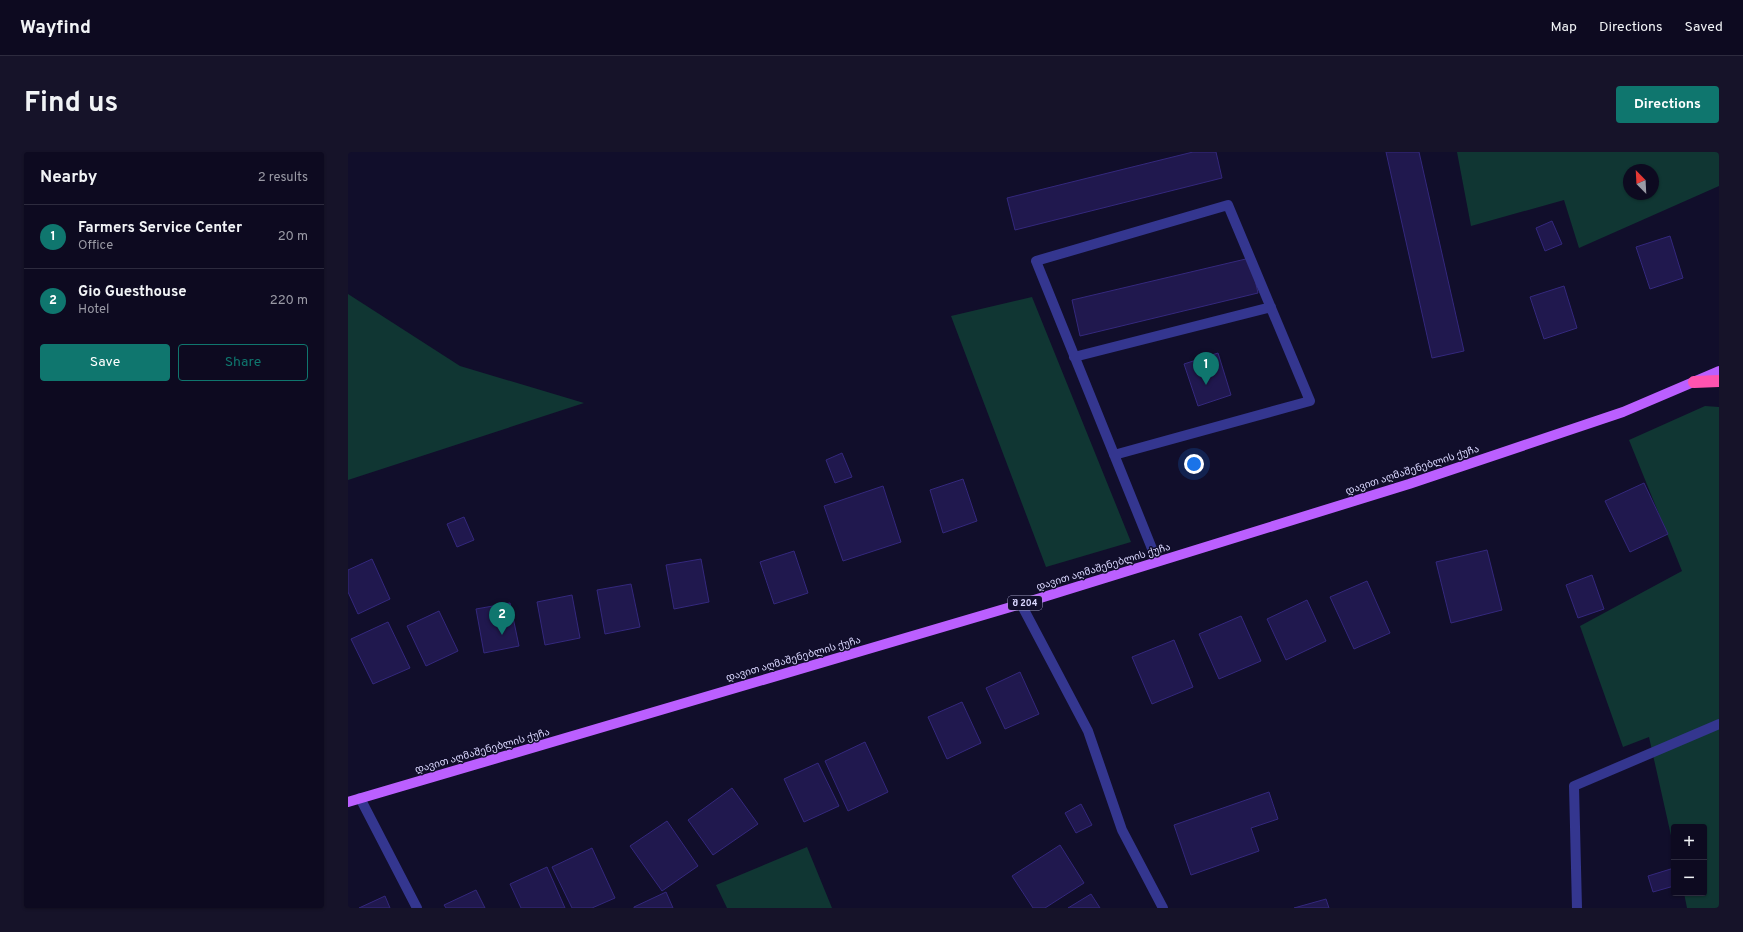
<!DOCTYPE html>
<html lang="en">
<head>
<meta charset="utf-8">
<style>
  body { margin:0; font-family:Overpass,"Noto Sans Georgian",sans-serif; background:#161329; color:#f1f3f6 }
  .controls { position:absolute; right:12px; bottom:12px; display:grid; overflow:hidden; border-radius:4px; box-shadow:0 1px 3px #0004 }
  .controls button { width:36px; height:36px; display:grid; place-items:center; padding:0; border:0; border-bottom:1px solid #2d2b3e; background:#0d0a20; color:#f1f3f6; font:20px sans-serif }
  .compass { position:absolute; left:1275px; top:12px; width:36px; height:36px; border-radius:50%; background:#0d0a20; box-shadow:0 1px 3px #0004; rotate:336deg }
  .you { position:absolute; left:846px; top:312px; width:14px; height:14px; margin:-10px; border:3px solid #fff; border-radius:50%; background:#1a73e8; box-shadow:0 0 0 6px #1a73e833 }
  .badge { display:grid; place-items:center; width:26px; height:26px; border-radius:50%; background:#0f766e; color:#fff; font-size:13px; font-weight:700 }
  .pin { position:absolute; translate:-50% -33px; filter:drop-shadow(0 1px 2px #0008) }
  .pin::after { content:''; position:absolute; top:21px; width:14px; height:12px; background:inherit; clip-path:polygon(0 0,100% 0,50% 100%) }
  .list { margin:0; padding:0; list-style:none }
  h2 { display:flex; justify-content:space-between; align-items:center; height:52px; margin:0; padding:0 16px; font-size:17px }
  h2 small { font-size:13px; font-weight:400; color:#9a9aa5 }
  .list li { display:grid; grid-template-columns:26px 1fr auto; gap:12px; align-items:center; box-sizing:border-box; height:64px; padding:0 16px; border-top:1px solid #2d2b3e }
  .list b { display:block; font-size:15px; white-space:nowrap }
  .list p { margin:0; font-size:13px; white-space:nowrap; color:#9a9aa5 }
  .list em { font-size:13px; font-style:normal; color:#9a9aa5 }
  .actions { display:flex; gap:8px; padding:12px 16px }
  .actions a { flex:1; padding:9px 0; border:1px solid #0f766e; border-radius:4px; text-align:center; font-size:14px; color:#0f766e }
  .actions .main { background:#0f766e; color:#fff }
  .map { position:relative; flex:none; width:1371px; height:756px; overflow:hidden; border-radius:4px }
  header { display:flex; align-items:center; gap:24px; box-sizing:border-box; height:56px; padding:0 20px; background:#0d0a20; border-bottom:1px solid #2d2b3e }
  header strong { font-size:19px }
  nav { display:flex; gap:22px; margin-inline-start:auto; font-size:14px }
  .intro { display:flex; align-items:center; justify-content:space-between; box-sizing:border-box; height:96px; padding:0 24px }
  h1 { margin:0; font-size:28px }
  .button { padding:10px 18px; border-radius:4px; background:#0f766e; color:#fff; font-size:14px; font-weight:700 }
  main { display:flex; gap:24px; padding:0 24px }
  aside { flex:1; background:#0d0a20; border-radius:4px; box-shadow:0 1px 3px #0004 }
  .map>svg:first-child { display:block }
  .green { fill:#103633; fill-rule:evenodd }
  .building { fill:#20184e; stroke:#34287d }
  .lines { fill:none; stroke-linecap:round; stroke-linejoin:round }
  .minor { stroke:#34368f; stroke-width:10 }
  .major { stroke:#bb5fff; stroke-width:10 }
  .highway { stroke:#ff53af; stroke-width:12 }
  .labels { text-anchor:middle; stroke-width:3; stroke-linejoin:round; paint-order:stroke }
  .shield { fill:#110e2b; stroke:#9e9bbf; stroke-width:1 }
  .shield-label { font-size:9px; font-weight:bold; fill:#dbd8ff }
  .street-label { font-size:10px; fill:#dbd8ff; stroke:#110e2b }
</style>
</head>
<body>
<header>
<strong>Wayfind</strong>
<nav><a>Map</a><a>Directions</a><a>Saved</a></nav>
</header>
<div class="intro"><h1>Find us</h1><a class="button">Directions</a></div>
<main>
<aside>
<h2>Nearby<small>2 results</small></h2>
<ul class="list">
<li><span class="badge">1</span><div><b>Farmers Service Center</b><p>Office</p></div><em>20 m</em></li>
<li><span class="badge">2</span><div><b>Gio Guesthouse</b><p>Hotel</p></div><em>220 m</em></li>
</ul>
<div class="actions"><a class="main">Save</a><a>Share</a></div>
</aside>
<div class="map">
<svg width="1371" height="756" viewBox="0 0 1371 756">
  <rect width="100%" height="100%" fill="#110e2b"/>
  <!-- green -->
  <path class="green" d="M1109,0h262v34l-140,62 -15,-48 -93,26zM1281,18h24v24h-24z
    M0,142l112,72 124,37 -236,77z
    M684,145l99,245 -85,25 -95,-251z
    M1357,254l14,1v501h-32l-3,-15h20v-66h-30v22l-25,-112 -26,10 -43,-121 102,-55 -53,-131z
    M459,695l25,61h-105l-11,-23z"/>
  <!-- building -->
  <path class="building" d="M845,0h23l6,26 -207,52 -8,-32z
    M1038,0h33l45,199 -32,7z
    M1204,69l10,23 -17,7 -9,-23z
    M1322,84l13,42 -33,11 -14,-42z
    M902,106l8,35 -178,43 -8,-36z
    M1216,134l13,42 -33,11 -14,-42z
    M870,201l13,42 -33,11 -14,-42z
    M494,301l10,24 -17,6 -9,-23z
    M615,327l14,42 -34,12 -13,-43z
    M1296,331l24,51 -38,18 -25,-51z
    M535,334l18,56 -58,19 -19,-55z
    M116,365l10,23 -17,7 -10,-23z
    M1139,398l15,60 -51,13 -15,-61z
    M446,399l14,42 -34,11 -14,-42z
    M24,407l18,40 -32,15 -10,-22v-22z
    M353,407l8,43 -35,7 -8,-44z
    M1244,423l12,34 -26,9 -12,-33z
    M1019,429l23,52 -36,16 -24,-52z
    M283,432l9,43 -35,7 -8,-44z
    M224,443l8,43 -35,7 -8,-43z
    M959,448l19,41 -40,19 -19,-41z
    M162,451l9,43 -35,7 -8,-44z
    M91,459l19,40 -32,15 -19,-40z
    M893,464l20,45 -42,18 -20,-45z
    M40,470l22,46 -37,16 -22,-45z
    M826,488l19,47 -41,17 -20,-47z
    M672,520l19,42 -34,15 -19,-41z
    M614,550l19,41 -34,16 -19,-42z
    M517,590l23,50 -40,19 -23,-50z
    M470,611l21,43 -35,16 -20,-43z
    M384,636l26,36 -45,31 -25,-35z
    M921,640l9,27 -27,9 8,23 -68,24 -17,-50z
    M733,652l11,21 -16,8 -11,-20z
    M319,669l31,45 -36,25 -32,-45z
    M712,693l24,38 -39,25h-12l-21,-32z
    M244,696l23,50 -23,10h-20l-20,-41z
    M199,715l18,41h-44l-11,-24z
    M1326,716v18l-21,6 -5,-16z
    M128,738l9,18h-39l-2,-3z
    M318,740l7,16h-39v-1z
    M743,742l9,14h-32z
    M37,744l5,12h-31z
    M978,747l3,9h-35z"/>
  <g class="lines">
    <!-- minor -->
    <path class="minor" d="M726,205l197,-50
      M766,303l196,-54 -82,-196 -192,56c40,100 80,200 121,300
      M673,452l67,127 34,99 41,78
      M12,646l57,110
      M1229,756l-3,-122 145,-62"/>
    <!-- major -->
    <path class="major" d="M0,650l673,-198 388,-120 214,-72 96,-41"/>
    <!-- highway -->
    <path class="highway" d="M1346,230l25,-1"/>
  </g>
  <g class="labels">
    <!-- shield labels -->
    <rect class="shield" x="660" y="444" width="34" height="14" rx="3"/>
    <g class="shield-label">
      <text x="677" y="454">შ 204</text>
    </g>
    <!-- street labels -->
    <g class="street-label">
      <text transform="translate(1064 317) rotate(-18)" y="4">დავით აღმაშენებლის ქუჩა</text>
      <text transform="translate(755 414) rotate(-17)" y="4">დავით აღმაშენებლის ქუჩა</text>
      <text transform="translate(445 506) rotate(-16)" y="4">დავით აღმაშენებლის ქუჩა</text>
      <text transform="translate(134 598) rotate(-16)" y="4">დავით აღმაშენებლის ქუჩა</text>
    </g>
  </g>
</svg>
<div class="controls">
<button>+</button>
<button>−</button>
</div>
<svg class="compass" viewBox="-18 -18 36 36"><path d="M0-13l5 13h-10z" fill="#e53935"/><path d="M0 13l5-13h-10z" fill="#9a9aa5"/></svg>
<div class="you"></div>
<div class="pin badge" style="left:858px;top:233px">1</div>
<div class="pin badge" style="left:154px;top:483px">2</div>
</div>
</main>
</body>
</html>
